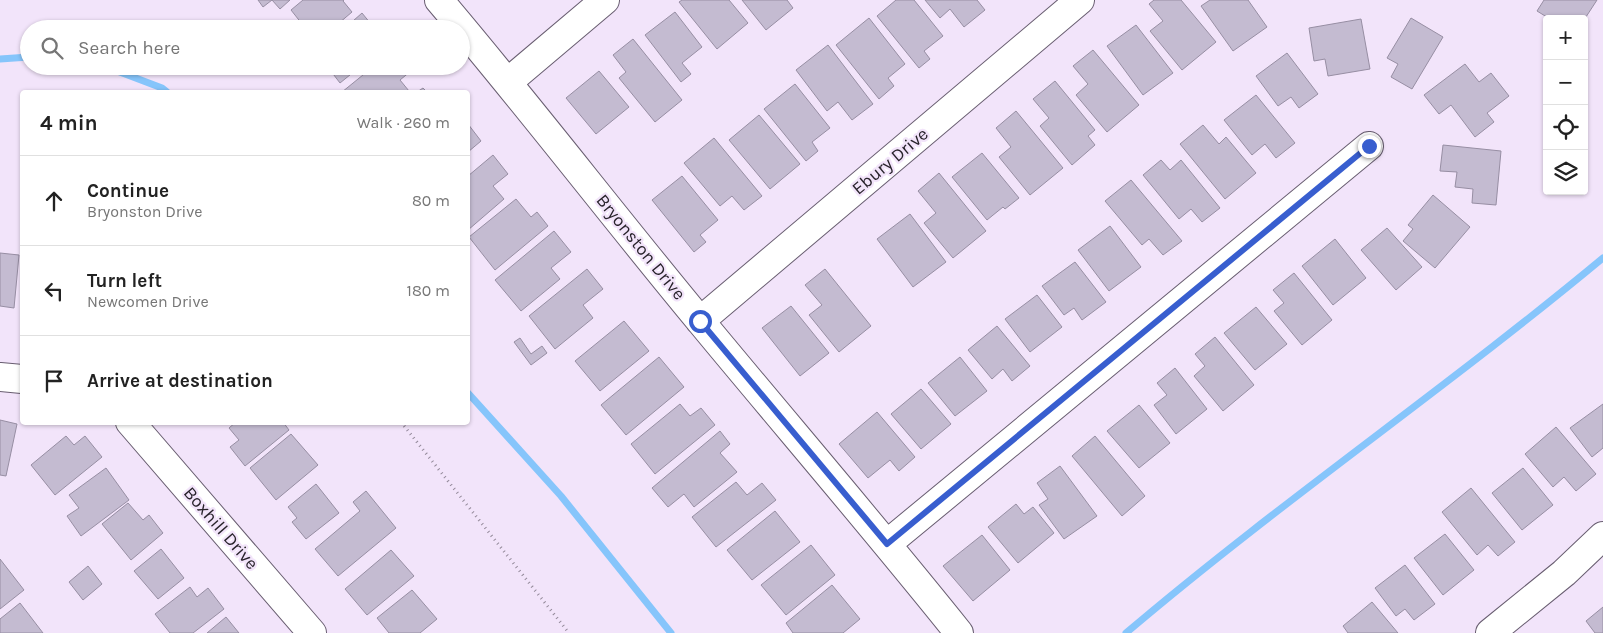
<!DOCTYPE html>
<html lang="en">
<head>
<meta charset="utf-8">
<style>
  body { margin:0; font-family:Karla,sans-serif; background:#f6f6f6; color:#222 }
  .controls { position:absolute; right:15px; top:15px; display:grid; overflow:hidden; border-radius:5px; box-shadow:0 1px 4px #0004 }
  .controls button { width:45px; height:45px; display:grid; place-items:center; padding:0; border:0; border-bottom:1px solid #e0e0e0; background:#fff; color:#222; font:25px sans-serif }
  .stop { position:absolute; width:15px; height:15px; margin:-11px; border:4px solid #385ecf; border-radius:50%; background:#fff }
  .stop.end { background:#385ecf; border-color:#fff; box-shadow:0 1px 5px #0008 }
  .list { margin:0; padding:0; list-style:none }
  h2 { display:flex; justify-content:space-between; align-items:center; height:65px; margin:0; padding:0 20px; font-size:21px }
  h2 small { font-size:16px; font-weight:400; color:#767676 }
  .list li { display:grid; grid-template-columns:32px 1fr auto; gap:15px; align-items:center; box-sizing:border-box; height:90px; padding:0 20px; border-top:1px solid #e0e0e0 }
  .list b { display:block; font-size:19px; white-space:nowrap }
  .list p { margin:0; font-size:16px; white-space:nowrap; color:#767676 }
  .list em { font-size:16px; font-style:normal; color:#767676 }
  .icon { flex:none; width:28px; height:28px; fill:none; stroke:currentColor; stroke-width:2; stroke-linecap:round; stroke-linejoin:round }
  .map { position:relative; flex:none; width:1603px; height:633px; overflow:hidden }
  .search { position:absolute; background:#fff; box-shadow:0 1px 4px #0004; left:20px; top:20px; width:450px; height:55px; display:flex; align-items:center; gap:12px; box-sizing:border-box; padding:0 18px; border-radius:28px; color:#767676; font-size:19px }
  .panel { position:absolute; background:#fff; box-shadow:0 1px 4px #0004; left:20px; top:90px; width:450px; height:335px; border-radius:5px }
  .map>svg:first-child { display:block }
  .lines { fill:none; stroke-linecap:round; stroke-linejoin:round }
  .stream { stroke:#86c5fb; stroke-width:7 }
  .building { fill:#c4bbd1; stroke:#978ea3 }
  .minor-casing { stroke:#685d70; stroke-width:30 }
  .path { stroke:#948a9a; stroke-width:3; stroke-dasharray:1 4; stroke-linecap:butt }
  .minor { stroke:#fff; stroke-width:28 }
  .route { stroke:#385ecf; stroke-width:6 }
  .labels { text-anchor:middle; stroke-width:4.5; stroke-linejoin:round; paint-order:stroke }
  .street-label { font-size:18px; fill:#28232b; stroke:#f2e4fa }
</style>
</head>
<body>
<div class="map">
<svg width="1603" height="633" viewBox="0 0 1603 633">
  <rect width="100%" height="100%" fill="#f2e4fa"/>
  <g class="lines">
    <!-- stream -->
    <path class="stream" d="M0,59l29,-2
      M104,66l58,22 5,4
      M468,393l93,103 110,137
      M1126,633c154,-131 322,-246 477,-375"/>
  </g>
  <!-- building -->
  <path class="building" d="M258,0h14l-9,7z
    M272,0h18l-10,9z
    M303,0h41l-1,1 9,11 -20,17h-26l-15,-19z
    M682,0h47l19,23 -31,26 -38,-47z
    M742,0h45l6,8 -27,22z
    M896,0h18l29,36 -19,15 6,8 -11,9 -42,-52z
    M925,0h52l8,10 -21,17 -14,-18 -10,9z
    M1154,0h27l35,42 -34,28 -32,-39 13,-10 -14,-17z
    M1210,0h38l19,27 -34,24 -32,-45z
    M1544,0h53l-13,20v-1h-34l-13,-8z
    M675,12l27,35 -20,16 9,11 -10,8 -36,-47z
    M362,13l13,16h-31z
    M869,18l36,46 -17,14 6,8 -15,13 -43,-54z
    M1411,18l32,19 -31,52 -21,-12 7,-13 -11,-6z
    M1361,19l9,50 -42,7 -3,-17 -11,2 -5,-33z
    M1136,25l37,48 -30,22 -36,-49z
    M633,39l49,61 -27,22 -36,-44 7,-6 -13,-17z
    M828,45l45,59 -21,16 -14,-18 -11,9 -31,-41z
    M1093,50l46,55 -32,27 -31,-37 12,-11 -15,-18z
    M1287,53l31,41 -19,14 -8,-11 -13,9 -22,-30z
    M1465,64l14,18 12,-9 18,23 -22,17 7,9 -19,15 -24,-32 -12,9 -15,-19z
    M327,66h34l-21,17z
    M374,66h43l-17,14 9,11 -2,1h-65z
    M599,71l30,36 -33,27 -30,-36z
    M1055,81l40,49 -7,6 7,9 -23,20 -32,-39 9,-8 -16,-19z
    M795,84l35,44 -18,14 6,9 -12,10 -42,-52z
    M423,88l4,4h-10z
    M1256,95l39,48 -19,15 -11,-14 -13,11 -28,-35z
    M1016,111l47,57 -33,27 -31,-38 12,-10 -15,-19z
    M759,115l41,49 -30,25 -41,-49z
    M468,124l13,17 -13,11z
    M1203,125l16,19 7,-7 30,36 -31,26 -45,-55z
    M714,138l48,58 -18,14 -12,-14 -12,10 -36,-43z
    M1443,145l58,6 -5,54 -24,-2 1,-14 -18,-2 2,-15 -17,-1z
    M982,153l37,45 -14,11 -2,-2 -16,13 -35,-43z
    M493,155l15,19 -15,12 11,13 -36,31v-54z
    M1161,160l9,10 11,-10 39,48 -18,14 -11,-13 -12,10 -36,-44z
    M939,173l47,58 -33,27 -29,-35 12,-10 -18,-22z
    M682,176l36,44 -18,15 6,7 -12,10 -42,-52z
    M1131,180l51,61 -19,14 -14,-16 -7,6 -37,-44z
    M1433,195l37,32 -35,41 -32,-27 10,-12 -5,-4z
    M516,199l15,18 6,-5 11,14 -53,44 -26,-33z
    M910,214l36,48 -33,25 -36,-48z
    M1110,226l31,41 -32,24 -31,-41z
    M1387,228l35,39 -26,23 -35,-40z
    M554,231l17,21 -20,16 9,11 -39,32 -26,-31z
    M1335,239l31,39 -33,27 -31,-39z
    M0,253l19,2 -5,53 -14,-2z
    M1075,262l31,40 -24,18 -8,-12 -10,7 -22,-29z
    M587,269l16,20 -20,16 10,13 -38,31 -26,-33z
    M825,269l46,57 -32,26 -30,-37 13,-10 -17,-20z
    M1294,273l38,47 -30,25 -28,-34 10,-8 -11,-13z
    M1037,295l25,32 -32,25 -25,-33z
    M791,306l38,47 -29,23 -38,-48z
    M1256,307l31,37 -32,26 -31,-37z
    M624,321l25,30 -49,40 -25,-30z
    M997,326l33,40 -18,15 -9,-12 -11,10 -24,-29z
    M1215,337l39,48 -31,26 -29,-35 11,-10 -10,-12z
    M520,338l11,16 11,-8 5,7 -16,12 -17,-23z
    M659,357l25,30 -58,48 -25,-30z
    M960,357l27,34 -32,25 -27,-33z
    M1175,368l32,41 -31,25 -22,-29 13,-10 -10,-12z
    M921,389l30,35 -30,25 -30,-35z
    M680,404l10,12 11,-8 14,17 -60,49 -24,-30z
    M1603,404v44l-11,9 -22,-29z
    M1139,405l31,38 -31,25 -32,-37z
    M877,412l38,45 -16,14 -9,-11 -22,18 -29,-34z
    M0,420l17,4 -11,52 -6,-1z
    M236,422h47l6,8 -44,36 -15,-19 9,-7 -10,-12z
    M1556,427l40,47 -20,17 -12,-14 -11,10 -28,-33z
    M720,431l10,13 -10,9 17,19 -43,35 -10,-13 -16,13 -16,-19z
    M291,434l27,31 -42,35 -26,-32z
    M66,436l8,9 11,-9 17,21 -47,38 -24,-30z
    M1095,436l50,60 -23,20 -50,-60z
    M1060,466l37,50 -33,23 -25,-34 9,-6 -11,-16z
    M106,468l23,32 -48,36 -14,-20 12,-8 -10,-13z
    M1523,468l30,37 -31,25 -30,-37z
    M736,482l11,13 15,-12 14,17 -60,47 -24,-30z
    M316,484l23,29 -33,26 -14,-17 5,-4 -9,-11z
    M1471,488l44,54 -17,14 -10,-11 -11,10 -35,-43z
    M366,491l30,37 -58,48 -23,-27 45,-38 -7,-9z
    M128,503l15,17 6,-5 14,18 -32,27 -29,-36z
    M1016,504l8,10 9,-7 21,26 -36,30 -30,-36z
    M775,511l25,31 -48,38 -25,-30z
    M1445,534l29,36 -31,25 -29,-37z
    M982,535l28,35 -37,31 -30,-35z
    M811,545l24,30 -49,40 -25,-30z
    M161,549l23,29 -26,21 -24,-28z
    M391,550l23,26 -47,39 -22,-26z
    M0,559l24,31 -24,19z
    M1405,565l30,39 -21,16 -9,-11 -9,7 -21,-28z
    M88,566l14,18 -19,16 -14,-18z
    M832,585l28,34 -17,14h-50l-7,-10z
    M190,587l7,10 11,-9 16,21 -31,24h-23l-15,-19z
    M412,590l25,29 -17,14h-31l-12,-15z
    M1372,602l26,31h-50l-5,-7z
    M20,603l23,30h-43v-14z
    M1603,607v26h-8l-9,-12z
    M226,617l13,16h-32z"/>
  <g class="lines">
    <!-- minor casing -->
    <g class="minor-casing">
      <path id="minor" d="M439,0c90,106 174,216 262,322 86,104 174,206 258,311
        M508,82l97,-82
        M700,321l380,-321
        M0,377l22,2
        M130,422l182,211
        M887,544l482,-398
        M1490,633l74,-60 39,-37"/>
    </g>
    <!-- path -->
    <path class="path" d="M401,422l168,211"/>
    <!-- minor -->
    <use href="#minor" class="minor"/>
  </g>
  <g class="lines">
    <!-- route -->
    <path class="route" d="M700,321l187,223 482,-398"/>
  </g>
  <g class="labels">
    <!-- street labels -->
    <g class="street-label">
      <text transform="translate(890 161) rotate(-40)" y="6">Ebury Drive</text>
      <text transform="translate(641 247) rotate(51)" y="6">Bryonston Drive</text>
      <text transform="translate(221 528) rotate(49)" y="6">Boxhill Drive</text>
    </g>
  </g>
</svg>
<div class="controls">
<button>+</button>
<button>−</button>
<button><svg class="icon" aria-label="locate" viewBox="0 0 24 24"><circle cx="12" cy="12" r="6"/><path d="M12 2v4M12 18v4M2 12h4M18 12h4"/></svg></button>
<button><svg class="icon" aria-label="layers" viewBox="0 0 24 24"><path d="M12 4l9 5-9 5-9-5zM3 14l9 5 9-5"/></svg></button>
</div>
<div class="stop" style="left:700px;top:321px"></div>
<div class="stop end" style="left:1369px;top:146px"></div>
<div class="search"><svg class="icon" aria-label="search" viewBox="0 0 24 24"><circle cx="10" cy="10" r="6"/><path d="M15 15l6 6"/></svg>Search here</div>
<section class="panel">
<h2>4 min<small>Walk · 260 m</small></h2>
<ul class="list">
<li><svg class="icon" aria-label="ahead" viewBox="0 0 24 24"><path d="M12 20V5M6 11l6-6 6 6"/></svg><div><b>Continue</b><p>Bryonston Drive</p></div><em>80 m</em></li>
<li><svg class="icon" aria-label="left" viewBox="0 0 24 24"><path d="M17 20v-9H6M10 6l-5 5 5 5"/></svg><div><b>Turn left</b><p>Newcomen Drive</p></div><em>180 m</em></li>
<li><svg class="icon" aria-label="arrive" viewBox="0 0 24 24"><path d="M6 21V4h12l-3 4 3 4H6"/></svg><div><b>Arrive at destination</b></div></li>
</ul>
</section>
</div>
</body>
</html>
